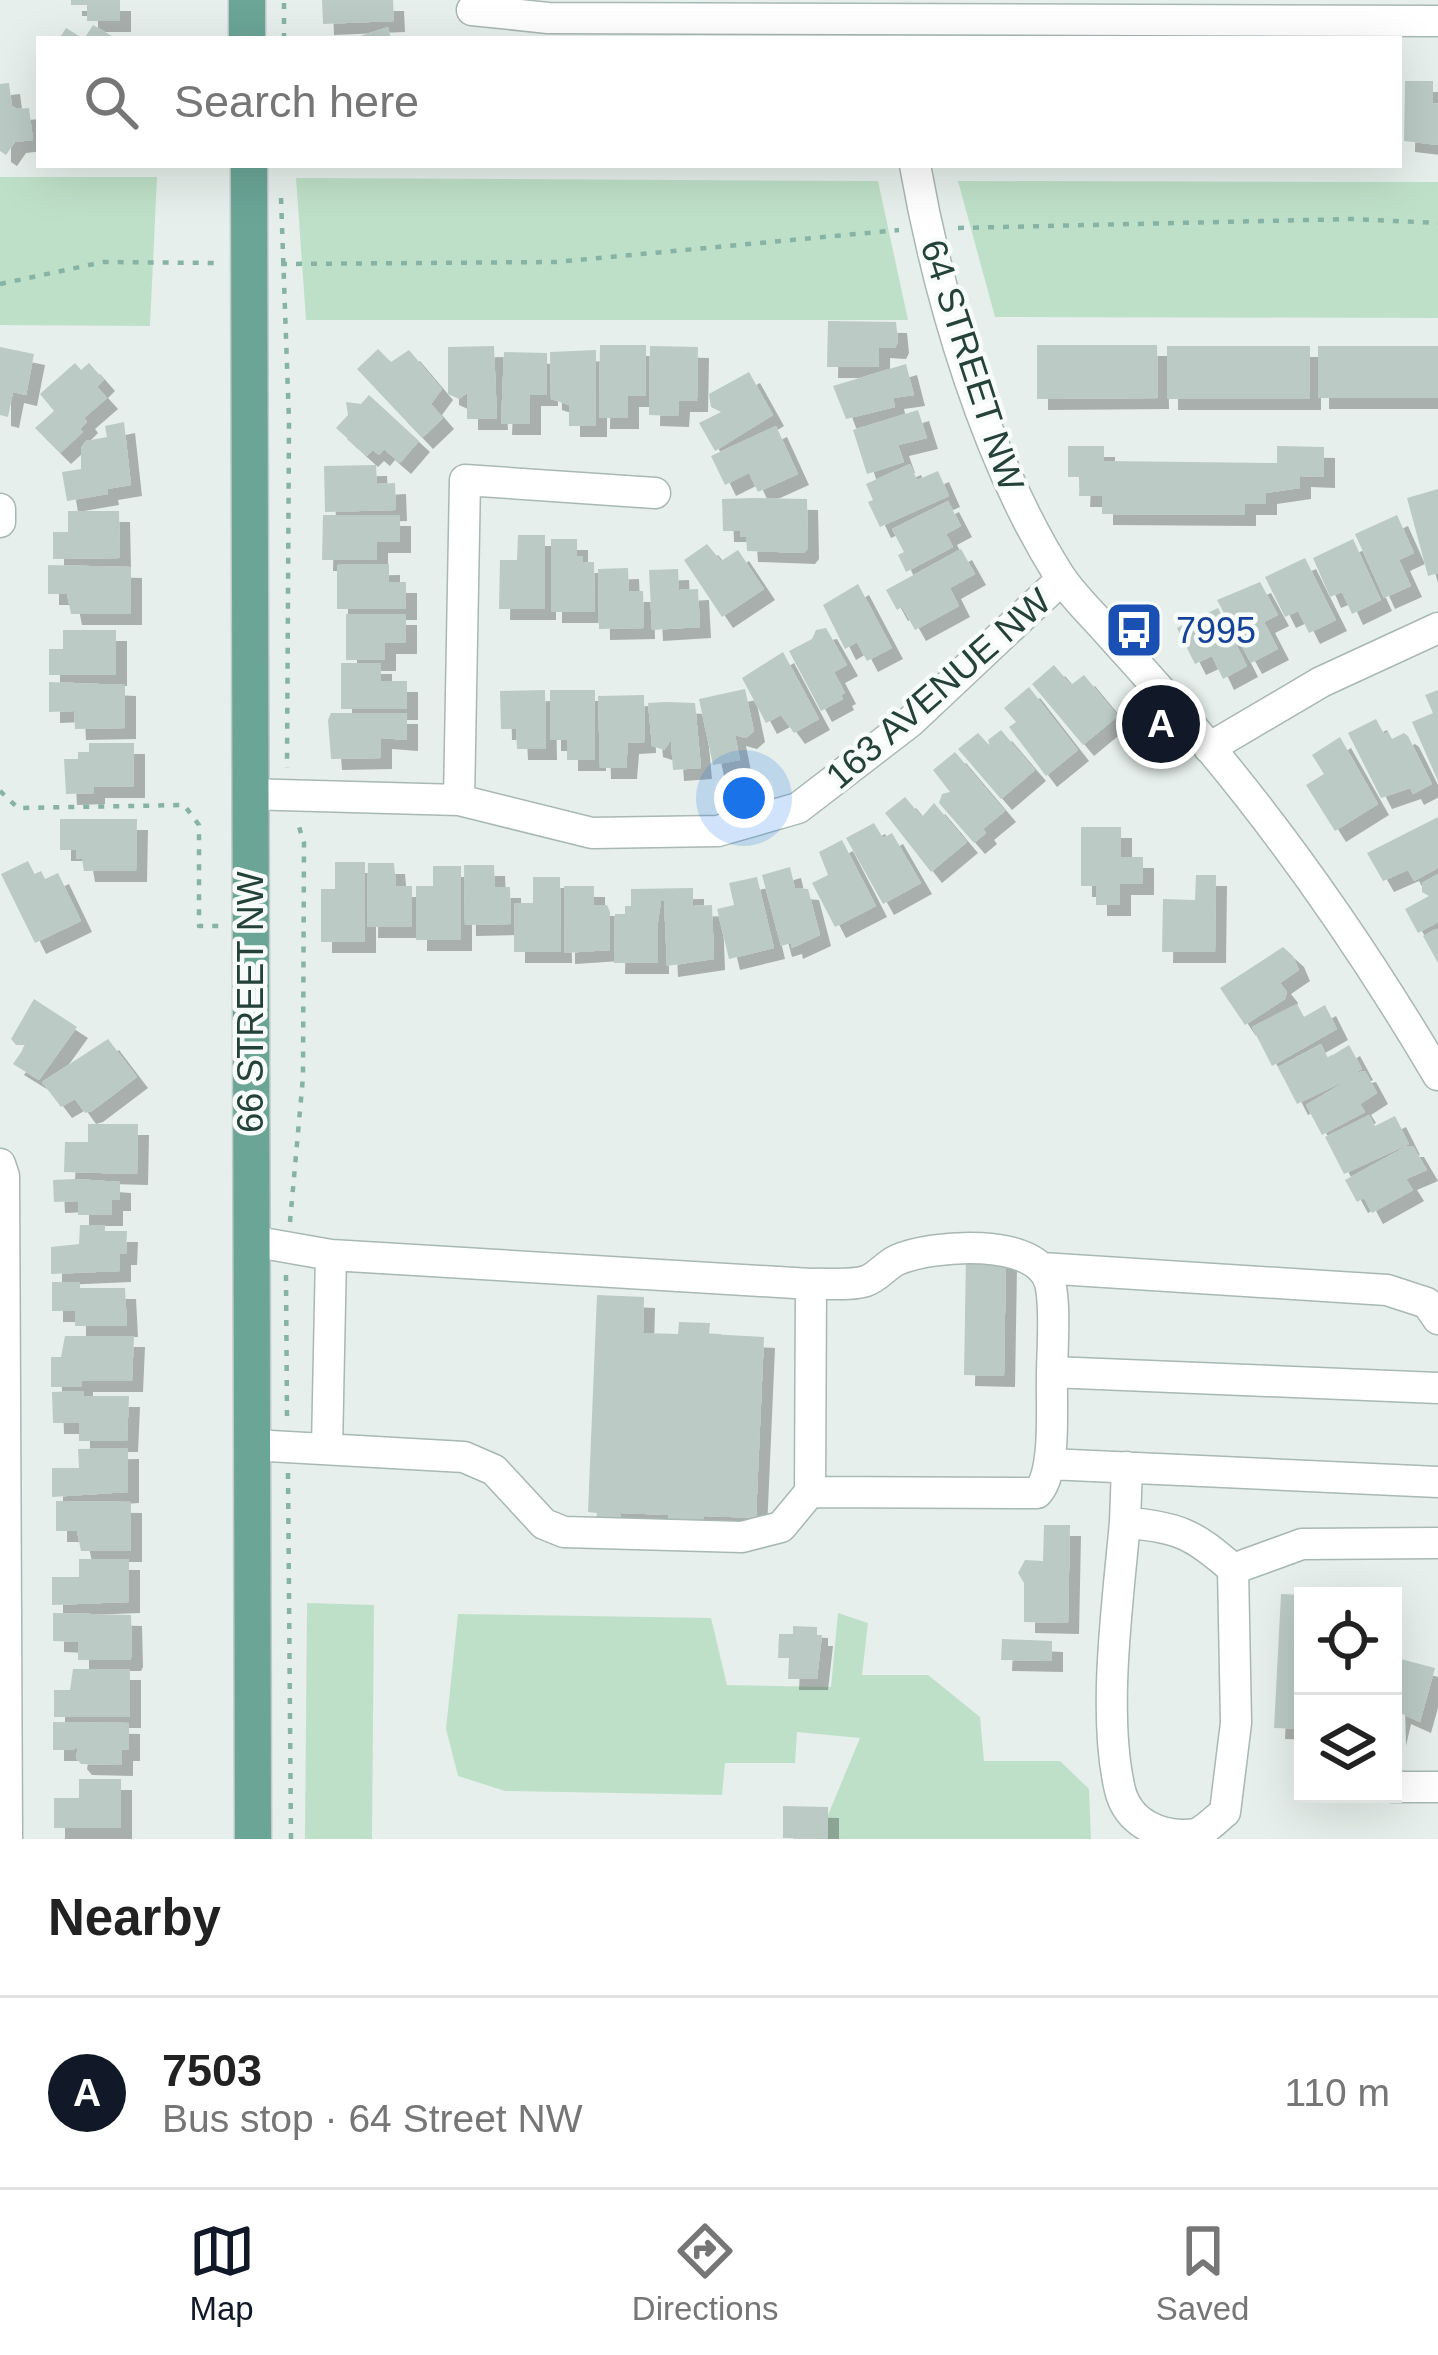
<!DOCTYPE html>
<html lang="en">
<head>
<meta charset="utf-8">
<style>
  body { margin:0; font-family:Helvetica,sans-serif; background:#f6f6f6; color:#222 }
  .controls { position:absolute; right:36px; bottom:36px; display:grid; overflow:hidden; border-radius:0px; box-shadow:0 12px 48px #0002 }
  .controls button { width:108px; height:108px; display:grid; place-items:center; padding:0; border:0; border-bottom:3px solid #e0e0e0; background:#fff; color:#222; font:60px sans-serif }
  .you { position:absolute; left:744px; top:798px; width:42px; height:42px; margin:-30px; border:9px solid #fff; border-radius:50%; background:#1a73e8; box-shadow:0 0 0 18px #1a73e833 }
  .badge { display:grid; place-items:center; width:78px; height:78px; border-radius:50%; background:#111827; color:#fff; font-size:39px; font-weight:700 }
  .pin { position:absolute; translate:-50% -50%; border:6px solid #fff; box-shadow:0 3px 12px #0006 }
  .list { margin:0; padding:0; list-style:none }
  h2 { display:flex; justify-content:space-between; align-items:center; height:156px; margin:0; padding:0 48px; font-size:51px }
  h2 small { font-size:39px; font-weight:400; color:#767676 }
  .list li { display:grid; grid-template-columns:78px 1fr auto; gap:36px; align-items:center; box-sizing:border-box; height:192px; padding:0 48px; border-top:3px solid #e0e0e0 }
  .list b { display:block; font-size:45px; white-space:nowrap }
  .list p { margin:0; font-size:39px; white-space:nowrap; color:#767676 }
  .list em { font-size:39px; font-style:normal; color:#767676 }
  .icon { flex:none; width:66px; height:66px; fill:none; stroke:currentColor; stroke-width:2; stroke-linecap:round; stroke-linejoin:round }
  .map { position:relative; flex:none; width:1438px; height:1839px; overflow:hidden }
  .search { position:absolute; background:#fff; box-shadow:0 12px 48px #0002; left:36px; right:36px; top:36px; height:132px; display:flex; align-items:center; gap:30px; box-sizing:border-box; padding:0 42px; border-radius:0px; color:#767676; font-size:45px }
  .sheet { height:348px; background:#fff }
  nav { display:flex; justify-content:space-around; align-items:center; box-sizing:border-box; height:168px; border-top:3px solid #e0e0e0; background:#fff; font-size:33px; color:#767676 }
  nav a { display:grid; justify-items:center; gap:6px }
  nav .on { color:#111827 }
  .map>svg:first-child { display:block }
  .green { fill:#bfe0c8 }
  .building { fill:#bbcac4; filter:url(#shadow) }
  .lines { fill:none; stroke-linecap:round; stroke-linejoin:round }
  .minor-casing { stroke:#a8b8b2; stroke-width:33 }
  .major-casing { stroke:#c2cac8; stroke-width:39 }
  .path { stroke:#86b3a5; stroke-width:4.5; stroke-dasharray:6 9; stroke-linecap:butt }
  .minor { stroke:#fff; stroke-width:30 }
  .major { stroke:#6aa596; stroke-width:36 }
  .labels { text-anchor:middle; stroke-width:9; stroke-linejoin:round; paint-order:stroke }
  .street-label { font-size:36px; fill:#24423a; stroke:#f7fbf9 }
  .transit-label { font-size:36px; fill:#164399; stroke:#f7fbf9; text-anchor:start }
</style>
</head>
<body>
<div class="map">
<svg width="1438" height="1839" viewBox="0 0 1438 1839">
  <defs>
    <filter id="shadow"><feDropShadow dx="11" dy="11" stdDeviation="0" flood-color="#0004"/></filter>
  </defs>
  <rect width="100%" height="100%" fill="#e6efeb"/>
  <!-- green -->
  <path class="green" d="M0,177h157l-7,149 -150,-1z
    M296,178l582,3 30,139h-602z
    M958,181l480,1v136l-443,-1z
    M307,1603l67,2 -2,234h-67z
    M838,1613l30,10 -6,52h66l52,42 4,44h76l29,28 2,50h-273l42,-101 -63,-6 -2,31h-70l-3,32 -217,-4 -47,-15 -12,-47 12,-115 253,4 16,67 104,2z"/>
  <!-- building -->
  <path class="building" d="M71,0h49v21h-33v-16h-16z
    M322,0h71l1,21 -71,3z
    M93,25l24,14h-58l7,-11 18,11z
    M388,27l3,12h-37v-1z
    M1405,81h28v22h5v42l-34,-4z
    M9,83l3,23 5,3 12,-1 4,32 -18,2 -9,13 -6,-4v-67z
    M828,321l68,1 2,20 -3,6 -16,-1v20h-52z
    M600,345h46v51h-18v22h-29z
    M1037,345h120l1,53 -121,1z
    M494,346l3,73h-30v-26l-8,6 -11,-5v-47z
    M650,346l48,1 -1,54h-18l-1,15 -29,-1z
    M1167,346h143v53h-143z
    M1318,346h120v52h-120z
    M0,347l34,7 -8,41 -13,-3 -5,25 -8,-2z
    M378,349l13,13 18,-12 33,39 -11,15 12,14 -21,20 -65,-69z
    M596,350v76h-27v-21l-18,-6 -1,-47z
    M504,352l43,1v42h-17v29h-29z
    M75,363l6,7 8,-7 15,17 -7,7 10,11 -23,20 3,4 -7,7 3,3 -23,21 -25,-25 19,-17 -14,-17z
    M906,364l8,31 -21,3 2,9 -49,12 -13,-33z
    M749,372l24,43 -58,36 -16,-28 22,-11 -10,-5 -2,-13z
    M369,395l50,46 -19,22 -16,-14 -5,6 -6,-5 -6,6 -31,-28 12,-13 -2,-13 15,2z
    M918,410l9,28 -29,7 6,17 -37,12 -14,-44z
    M124,422l7,63 -24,4 1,5 -41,7 -5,-29 19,-3v-21l5,-7 21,-4 -2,-11z
    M776,426l22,48 -40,18 -9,-19 -24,12 -14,-29z
    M1068,446h36v15l173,2v-17l47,1v30l-24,-1v12l-34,5v11h-21v11l-143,-1v-18h-23l1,-19h-12z
    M910,464l7,16 21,-9 11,25 -69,31 -12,-25 5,-2 -7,-16z
    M376,465l1,19 18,-1 1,27 -71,2 -1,-46z
    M1438,489v84l-10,3 -21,-78z
    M753,498l54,1 1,49 -4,5 -57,-2 -1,-14h-6v-6h-17l-1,-32z
    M948,501l13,25 -15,8 7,13 -47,25 -8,-17 6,-3 -12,-23z
    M68,511h51l1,47 -67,1v-27h15z
    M323,515h77v27h-23v18h-55z
    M1397,515l17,38 -15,7 12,26 -27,12 -29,-64z
    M518,535h27v74h-46l1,-49h17z
    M551,539h26v17h6v6h11l1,50h-44z
    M1353,539l28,61 -29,14 -10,-22 -12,5 -17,-39z
    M707,544l14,17 17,-11 26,39 -42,28 -38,-57z
    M961,549l14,25 -25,14 9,18 -44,24 -13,-23 -5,3 -11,-20z
    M1305,558l31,62 -27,13 -11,-22 -13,6 -20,-40z
    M389,564v18h17v27h-69v-44z
    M48,565l83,2v47h-60l-4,-20h-19z
    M628,568l1,23h14l1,37 -45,1 -1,-60z
    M678,569l1,21 19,-1 2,38 -48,3 -3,-60z
    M1260,582l18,33 -14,7 14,27 -27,14 -34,-63z
    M858,584l34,64 -25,13 -10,-19 -12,7 -22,-44z
    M1218,608l29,58 -24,13 -11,-23 -17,8 -18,-36z
    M346,614h60v29h-21v17h-39z
    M826,628l21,37 -13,7 11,21 -4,2 2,4 -22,12 -32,-60 23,-12 4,-9z
    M63,630h53v45h-67v-26h14z
    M783,652l36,67 -25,14 -13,-18 -15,8 -24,-45z
    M341,663h40v18h26v28h-66z
    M1054,665l17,20 13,-10 34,41 -35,29 -51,-61z
    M49,682l76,3v43l-50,1 -1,-18 -25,1z
    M1029,687l49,63 -32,26 -37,-49 7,-5 -12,-14z
    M745,689l9,42 -8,7 -11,-3 5,25 -27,5 -14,-66z
    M545,690l1,59h-29l-1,-20h-15l-1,-38z
    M550,690h45v70h-28v-20h-17z
    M1438,690v91l-26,-59 21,-9 -8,-18z
    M644,695l1,47 -17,1 -2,25h-26l-2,-72z
    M666,702l29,1 6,65 -28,2 -2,-30 -7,10 -12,-4 -4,-43z
    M331,713h76v27l-26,-2v20l-50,1 -3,-39z
    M1376,719l8,15 4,-2 4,7 12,-6 4,3 24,48 -19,10 -3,-6 -29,10 -33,-65z
    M1001,730l34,40 -34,29 -43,-50 20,-16 12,13 -2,-6z
    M1340,737l38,67 -43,27 -29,-46 18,-11 -12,-19z
    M89,743h45v44h-40v6l-28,1 -2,-35h14v-7h11z
    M955,752l50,59 -22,18 3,4 -12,10 -35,-40 3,-9 8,-2 -17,-22z
    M905,797l17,20 12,-14 33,39 -36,30 -46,-59z
    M1438,817v51l-24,13 -6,-11 -25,11 -16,-28z
    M60,819h77l-1,52h-52l-2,-12h-6v-9h-16z
    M874,823l9,15 9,-5 29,50 -38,21 -37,-66z
    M1081,827h40v30h22v27h-23v21h-24v-19h-15z
    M842,840l34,66 -41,21 -23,-44 16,-8 -9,-23z
    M28,861l7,14 6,-4 4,8 13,-6 23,48 -46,22 -34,-69z
    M335,862h30v80h-44v-53h14z
    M368,863h26l2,23h16v41h-45z
    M464,865h30l1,22h15l1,37 -46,1z
    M433,866h28v74h-45v-54h17z
    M790,867l5,21 13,1 12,46 -28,13 -1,-5 -10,3 -19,-71z
    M1438,874v48l-20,11 -13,-24 24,-13 -7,-4v-9z
    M1196,875h20l-1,77h-53l1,-53 32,1z
    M533,877h27l1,75h-47v-49h19z
    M757,877l17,71 -45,11 -12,-50 17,-4 -5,-22z
    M564,886h30v19h13l3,7v38l-46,3z
    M693,888v18l19,-1 2,54 -47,7 -3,-66 -3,1 -3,21v41h-44l1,-49h10v-8h6v-17z
    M1436,929l2,1v33l-15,-27z
    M1283,947l10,9 6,14 -19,13 7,9 -2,7 -40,26 -25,-37z
    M34,999l43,28 -38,53 -26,-16 13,-19h-10l-5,-6z
    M1297,1004l7,13 21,-12 12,24 -65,37 -20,-39z
    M108,1039l29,38 -45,34 -7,2 -10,-14 -14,8 -19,-25z
    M1321,1044l7,14 21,-13 13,24 -7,4 10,-2 12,22 -17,11 5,8 -43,23 -16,-30 47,-28 -56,27 -19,-37z
    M1369,1115l6,11 20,-10 14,28 -65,30 -19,-37z
    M88,1124h50l-1,50 -73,-2 1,-30h23z
    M1407,1146h6l14,24 -21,9 7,11 -41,23 -8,-15 -7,4 -12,-22z
    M76,1179l44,3v18h-8v15h-34v-14l-24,1 -1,-22z
    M80,1225h25v6h22l-1,23h-6v17l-69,3v-27l28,-3z
    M966,1255l40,1 -2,120 -40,-1z
    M52,1282h28v6h45l2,38h-52v-15h-23z
    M597,1295l47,2 -1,36 35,1 1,-12 31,1 -1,11 55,3 -8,181 -52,-2v16l-36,-2v-15l-47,-2 -1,15 -24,-1 1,-14 -9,-1z
    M65,1336h69l-2,45h-50v6h-31v-30h10z
    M84,1391v5h45l-2,45h-48v-18h-26l-1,-31z
    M128,1448v44l-76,5v-29h27l-1,-19z
    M56,1501l75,1v49h-50l-4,-20h-21z
    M1044,1525h26l-2,98 -44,-1v-39l-6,-10 7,-13 18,1z
    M79,1559h50v43l-77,3v-28h27z
    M1281,1594l22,1v134l-29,-1z
    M53,1613l78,2 1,41 -2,4h-52v-18l-25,-1z
    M793,1626l24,1v8h5l-5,44h-29l1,-21h-11l1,-24h14z
    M1002,1639l50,2v20l-51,-1z
    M1393,1657l42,11 -15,54 -20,-9 -5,22z
    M73,1669h57v48h-76v-27h16z
    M53,1722l76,1v27h-7v15l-41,-1 -5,-6 2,-12 -5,4h-20z
    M79,1779h42v49h-67v-30h25z
    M783,1806l45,1v32l-45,-1z"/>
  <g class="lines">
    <!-- minor casing -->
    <g class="minor-casing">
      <path id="minor" d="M472,10l76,8 890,3
        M915,165c24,135 71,294 144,410 13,20 32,38 48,56 34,38 69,76 102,116 86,103 161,213 229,328
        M0,522v-13
        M1209,748l112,-66 117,-54
        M249,794l210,6 133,33 126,-2 80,-23 112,-86 152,-143
        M459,800l6,-320 190,13
        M0,1164l4,12 3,663
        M251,1241l80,14 480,29 -1,208 -29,35 -39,10 -178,-5 -20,-8 -50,-54 -30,-13 -212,-12
        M1042,1268l345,22 40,13 11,16
        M1052,1372l386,16
        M327,1448l4,-193
        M1049,1464l389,18
        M1127,1467l-2,55c55,7 66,10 108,47l69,-25 136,-1
        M810,1492l227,1c20,-20 14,-88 15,-117 0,-25 4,-70 -2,-93 -13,-47 -119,-38 -153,-23 -11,5 -19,17 -31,21 -15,5 -39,2 -55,3
        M1125,1522c-7,79 -23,192 -5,268 8,33 41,49 76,44 10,-4 20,-15 29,-22l11,-89 -3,-154
        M1393,1787h45"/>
    </g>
    <!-- major casing -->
    <g class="major-casing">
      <path id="major" d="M247,0v39
        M249,165l4,1674"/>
    </g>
    <!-- path -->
    <path class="path" d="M284,39v-39
      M281,198l8,223 -2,347
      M958,228l394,-9 86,4
      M281,264l275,-2 343,-32
      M0,284l103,-22 119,1
      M0,791l18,17 166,-3 15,20v101h21
      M290,1222l13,-145 1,-234 -7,-23
      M286,1275l1,144
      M288,1473l3,366"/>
    <!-- minor -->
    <use href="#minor" class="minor"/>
    <!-- major -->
    <use href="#major" class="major"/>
  </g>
  <!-- icons -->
  <defs>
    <g id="bus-square" transform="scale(3)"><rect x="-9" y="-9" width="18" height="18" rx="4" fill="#1a4fb4" stroke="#f7fbf9"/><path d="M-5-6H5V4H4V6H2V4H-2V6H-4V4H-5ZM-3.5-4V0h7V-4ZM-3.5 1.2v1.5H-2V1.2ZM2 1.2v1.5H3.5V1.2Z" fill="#fff"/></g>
  </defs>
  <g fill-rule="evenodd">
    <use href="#bus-square" x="1134" y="630"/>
  </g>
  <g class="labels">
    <!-- street labels -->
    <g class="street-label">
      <text transform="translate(973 365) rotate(72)" y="13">64 STREET NW</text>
      <text transform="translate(938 688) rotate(-41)" y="13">163 AVENUE NW</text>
      <text transform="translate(250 1002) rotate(-90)" y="13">66 STREET NW</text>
    </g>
    <!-- transit labels -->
    <g class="transit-label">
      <text x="1176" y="643">7995</text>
    </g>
  </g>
</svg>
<div class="controls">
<button><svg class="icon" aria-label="locate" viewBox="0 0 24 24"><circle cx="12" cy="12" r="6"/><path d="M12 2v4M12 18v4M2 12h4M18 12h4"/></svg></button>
<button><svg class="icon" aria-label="layers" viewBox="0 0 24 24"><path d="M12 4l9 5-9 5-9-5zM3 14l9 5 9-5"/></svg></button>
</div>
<div class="you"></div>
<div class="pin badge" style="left:1161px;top:724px">A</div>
<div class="search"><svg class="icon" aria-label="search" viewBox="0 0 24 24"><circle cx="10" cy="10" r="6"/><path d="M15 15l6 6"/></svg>Search here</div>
</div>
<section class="sheet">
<h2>Nearby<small></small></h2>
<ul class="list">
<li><span class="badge">A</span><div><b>7503</b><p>Bus stop · 64 Street NW</p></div><em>110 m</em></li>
</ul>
</section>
<nav>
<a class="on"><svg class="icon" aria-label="map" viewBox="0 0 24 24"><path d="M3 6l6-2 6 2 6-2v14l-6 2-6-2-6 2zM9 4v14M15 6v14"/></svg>Map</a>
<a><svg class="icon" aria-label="directions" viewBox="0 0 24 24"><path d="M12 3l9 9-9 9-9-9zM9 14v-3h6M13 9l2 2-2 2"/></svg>Directions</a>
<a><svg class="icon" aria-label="saved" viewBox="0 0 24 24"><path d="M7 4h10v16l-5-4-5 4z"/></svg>Saved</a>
</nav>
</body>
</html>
